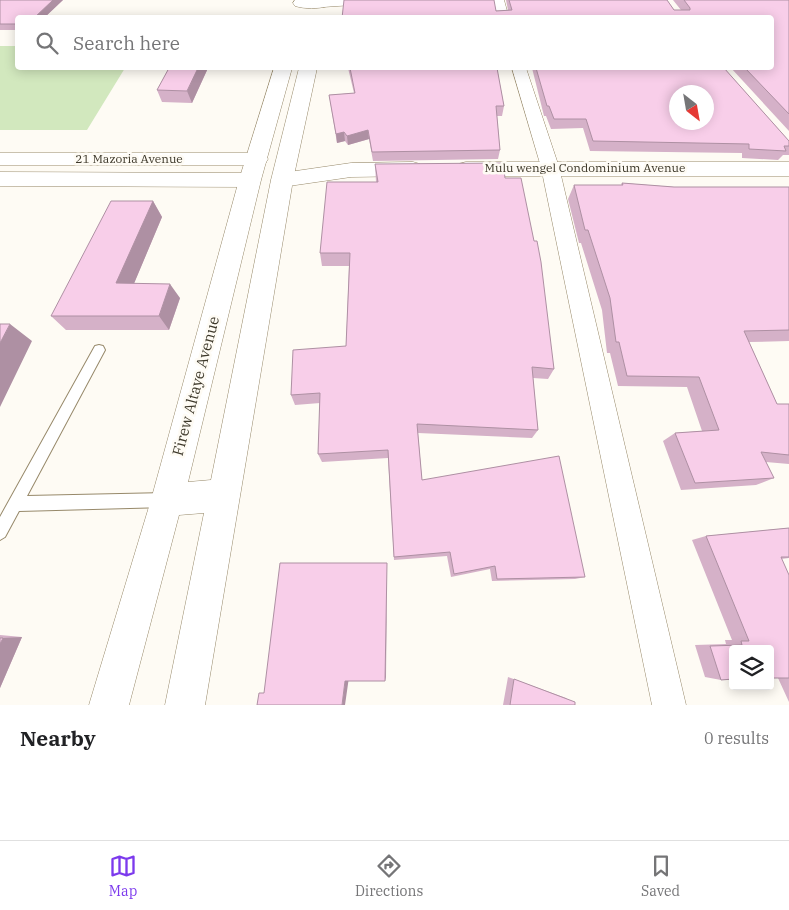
<!DOCTYPE html>
<html lang="en">
<head>
<meta charset="utf-8">
<style>
  body { margin:0; font-family:"IBM Plex Serif",serif; background:#f2f2f2; color:#202124 }
  .controls { position:absolute; right:15px; bottom:15px; display:grid; overflow:hidden; border-radius:5px; box-shadow:0 2px 12px #0003 }
  .controls button { width:45px; height:45px; display:grid; place-items:center; padding:0; border:0; border-bottom:1px solid #e0e0e0; background:#fff; color:#202124; font:25px sans-serif }
  .compass { position:absolute; left:669px; top:85px; width:45px; height:45px; border-radius:50%; background:#fff; box-shadow:0 2px 12px #0003; rotate:149deg }
  .list { margin:0; padding:0; list-style:none }
  h2 { display:flex; justify-content:space-between; align-items:center; height:65px; margin:0; padding:0 20px; font-size:21px }
  h2 small { font-size:16px; font-weight:400; color:#757577 }
  .icon { flex:none; width:28px; height:28px; fill:none; stroke:currentColor; stroke-width:2; stroke-linecap:round; stroke-linejoin:round }
  .map { position:relative; flex:none; width:789px; height:705px; overflow:hidden }
  .search { position:absolute; background:#fff; box-shadow:0 2px 12px #0003; left:15px; right:15px; top:15px; height:55px; display:flex; align-items:center; gap:12px; box-sizing:border-box; padding:0 18px; border-radius:5px; color:#757577; font-size:19px }
  .sheet { height:135px; background:#fff }
  nav { display:flex; justify-content:space-around; align-items:center; box-sizing:border-box; height:70px; border-top:1px solid #e0e0e0; background:#fff; font-size:14px; color:#757577 }
  nav a { display:grid; justify-items:center; gap:2px }
  nav .on { color:#7c3aed }
  .map>svg:first-child { display:block }
  .green { fill:#d2e8be }
  .lines { fill:none; stroke-linecap:round; stroke-linejoin:round }
  .lane-casing { stroke:#97896a; stroke-width:2 }
  .street-casing { stroke:#97896a; stroke-width:1 }
  .secondary-casing { stroke:#97896a; stroke-width:1 }
  .highway-casing { stroke:#97896a; stroke-width:1 }
  .lane { fill:#fff; fill-rule:evenodd }
  .street { fill:#fff; fill-rule:evenodd }
  .secondary { fill:#fff; fill-rule:evenodd }
  .highway { fill:#fff; fill-rule:evenodd }
  .wall { fill:#d5b1c8 }
  .shaded-wall { fill:#ae90a3 }
  .building { fill:#f8cee9; stroke:#ae90a3; fill-rule:evenodd }
  .labels { text-anchor:middle; stroke-width:5; stroke-linejoin:round; paint-order:stroke }
  .far-street-label { font-size:12px; fill:#3d382a; stroke:#fefbf4 }
  .street-label { font-size:15px; fill:#3d382a; stroke:#fefbf4 }
</style>
</head>
<body>
<div class="map">
<svg width="789" height="705" viewBox="0 0 789 705">
  <rect width="100%" height="100%" fill="#fefbf4"/>
  <!-- green -->
  <path class="green" d="M0,46h17l1,22h107l-38,62h-87z"/>
  <g class="lines">
    <!-- lane casing -->
    <g class="lane-casing">
      <path id="lane" d="M99,345l4,1 2,4 -78,146 140,-3 5,2 2,5 -2,5 -5,2 -148,4 -14,26 -5,3v-23l95,-171z"/>
    </g>
    <!-- street casing -->
    <g class="street-casing">
      <path id="street" d="M319,0h55l-6,4 -45,3 -6,-4z
        M492,0h12l5,18h-13z
        M512,68h14l33,99 127,538h-34l-111,-538z"/>
    </g>
    <!-- secondary casing -->
    <g class="secondary-casing">
      <path id="secondary" d="M0,153h258l7,1 3,5 -3,5 -7,1h-258z
        M413,162l7,2 3,5 -3,5 -7,2 -62,1 -69,10 -7,-2 -4,-5 4,-5 7,-2 69,-10z
        M466,162h323v14h-323l-7,-2 -3,-5 3,-5z
        M0,172l250,1 7,2 4,5 -4,5 -7,2 -250,-1z"/>
    </g>
    <!-- highway casing -->
    <g class="highway-casing">
      <path id="highway" d="M295,0h33l2,3 -2,3c-10,3 -23,3 -33,0l-2,-3z
        M274,68h18l-31,112 -73,302 23,-2 60,-300 28,-112h18l-24,112 -88,525h-40l39,-192 -25,2 -50,190h-40l62,-205 88,-320z"/>
    </g>
    <!-- lane -->
    <use href="#lane" class="lane"/>
    <!-- street -->
    <use href="#street" class="street"/>
    <!-- secondary -->
    <use href="#secondary" class="secondary"/>
    <!-- highway -->
    <use href="#highway" class="highway"/>
  </g>
  <!-- wall -->
  <path class="wall" d="M0,0h63l-19,18h-26v12h-18z
    M506,0h161l7,10h7l-8,-10h116v131l-58,-63h41v-50h-430l166,-8z
    M169,68h39l-16,35 -30,-1 -5,-12z
    M348,68h149l7,38 -2,10h-5l3,34 -2,9 -125,2 -4,-22 -21,6 -3,-4 -8,2 -8,-48 25,-2z
    M532,68h192l65,73v14h-6l-5,5 -36,-2v-5l-152,-2 -7,-23 -32,1 -5,-13h-2z
    M375,164l130,14 49,191 -6,10 -15,-1 5,52 -6,8 -114,-5 4,47 163,97 -10,2 -83,2 -2,-12 -39,8 -4,-21 -53,4 -6,-102 -66,4 -4,-8 2,-51 -25,2 -4,-10 55,-49 3,-80h-27l-2,-13 56,-71z
    M622,183l52,4h115v154l-40,1 28,62h12v60l-23,-2 8,16 -18,7 -75,5 -18,-49 12,-8 27,-2 -15,-44 -69,-1 -8,-33h-3l-5,-43 -21,-67h-2l-11,-44 6,-14h47z
    M153,201l9,16 -28,66 46,15 -11,32h-103l-15,-14z
    M789,528v30l-8,1 8,16v127l-11,-24 -57,2 -16,-3 -10,-32 31,-1 -1,-4h7l-40,-100 14,-4z
    M0,635l22,2 -22,51z
    M508,677l58,21 9,7h-72z"/>
  <!-- shaded-wall -->
  <path class="shaded-wall" d="M53,0h10l-19,18h-10z
    M198,68h10l-16,35 -5,-12z
    M368,130l1,9 -21,6 -1,-9z
    M344,132l1,9 -8,2 -1,-9z
    M153,201l9,16 -34,81 -12,-15z
    M170,284l10,14 -11,32 -10,-14z
    M10,324l22,17 -32,66v-64z
    M387,563l-1,114 -1,4z
    M22,637l-22,51v-44l3,-6z
    M349,677l-4,28h-3l3,-24z"/>
  <!-- building -->
  <path class="building" d="M0,0h53l-19,18h-16v6h-18z
    M344,0h150l2,11 16,-1 -3,-10h158l7,10h16v-2l-6,-8h105v114l-44,-46h27v-50h-430z
    M169,68h29l-11,23 -30,-1z
    M350,68h147l7,38h-8l4,44 -128,2 -4,-22 -21,6 -3,-4 -8,2 -7,-39 26,-2z
    M536,68h188l65,73v5h-5l2,5 -37,-2v-5l-156,-3 -7,-22h-32l-5,-13h-2zM676,92h30v30h-30z
    M503,163l2,15h16l13,63h3l4,21 13,107 -22,-2 6,63 -121,-6 5,56 137,-24 26,121 -88,2 -2,-13 -41,8 -4,-22 -56,5 -6,-107 -70,4 2,-61 -29,2 2,-45 53,-4 4,-93h-30l7,-71h51l-3,-18z
    M622,183l52,4h115v143l-45,1 33,73h12v51l-28,-3 13,26 -79,5 -20,-50 44,-3 -20,-53 -72,-1 -8,-34h-3l-6,-44 -22,-68h-3l-11,-45h49z
    M111,201h42l-37,82 54,1 -11,32h-108z
    M0,324h10l-10,19z
    M789,528v29h-8l8,18v103h-19v-29h-37v30l-12,1 -11,-34 32,-1 -1,-4h8l-43,-105z
    M280,563h107l-2,118h-40l-3,24h-85l2,-12h5z
    M0,638h3l-3,6z
    M514,679l61,23v3h-65z"/>
  <g class="labels">
    <!-- far-street labels -->
    <g class="far-street-label">
      <text x="129" y="163">21 Mazoria Avenue</text>
      <text x="585" y="172">Mulu wengel Condominium Avenue</text>
    </g>
    <!-- street labels -->
    <g class="street-label">
      <text transform="translate(196 386) rotate(-75)" y="5">Firew Altaye Avenue</text>
    </g>
  </g>
</svg>
<div class="controls">
<button><svg class="icon" aria-label="layers" viewBox="0 0 24 24"><path d="M12 4l9 5-9 5-9-5zM3 14l9 5 9-5"/></svg></button>
</div>
<svg class="compass" viewBox="-18 -18 36 36"><path d="M0-13l5 13h-10z" fill="#e53935"/><path d="M0 13l5-13h-10z" fill="#757577"/></svg>
<div class="search"><svg class="icon" aria-label="search" viewBox="0 0 24 24"><circle cx="10" cy="10" r="6"/><path d="M15 15l6 6"/></svg>Search here</div>
</div>
<section class="sheet">
<h2>Nearby<small>0 results</small></h2>
<ul class="list">
</ul>
</section>
<nav>
<a class="on"><svg class="icon" aria-label="map" viewBox="0 0 24 24"><path d="M3 6l6-2 6 2 6-2v14l-6 2-6-2-6 2zM9 4v14M15 6v14"/></svg>Map</a>
<a><svg class="icon" aria-label="directions" viewBox="0 0 24 24"><path d="M12 3l9 9-9 9-9-9zM9 14v-3h6M13 9l2 2-2 2"/></svg>Directions</a>
<a><svg class="icon" aria-label="saved" viewBox="0 0 24 24"><path d="M7 4h10v16l-5-4-5 4z"/></svg>Saved</a>
</nav>
</body>
</html>
